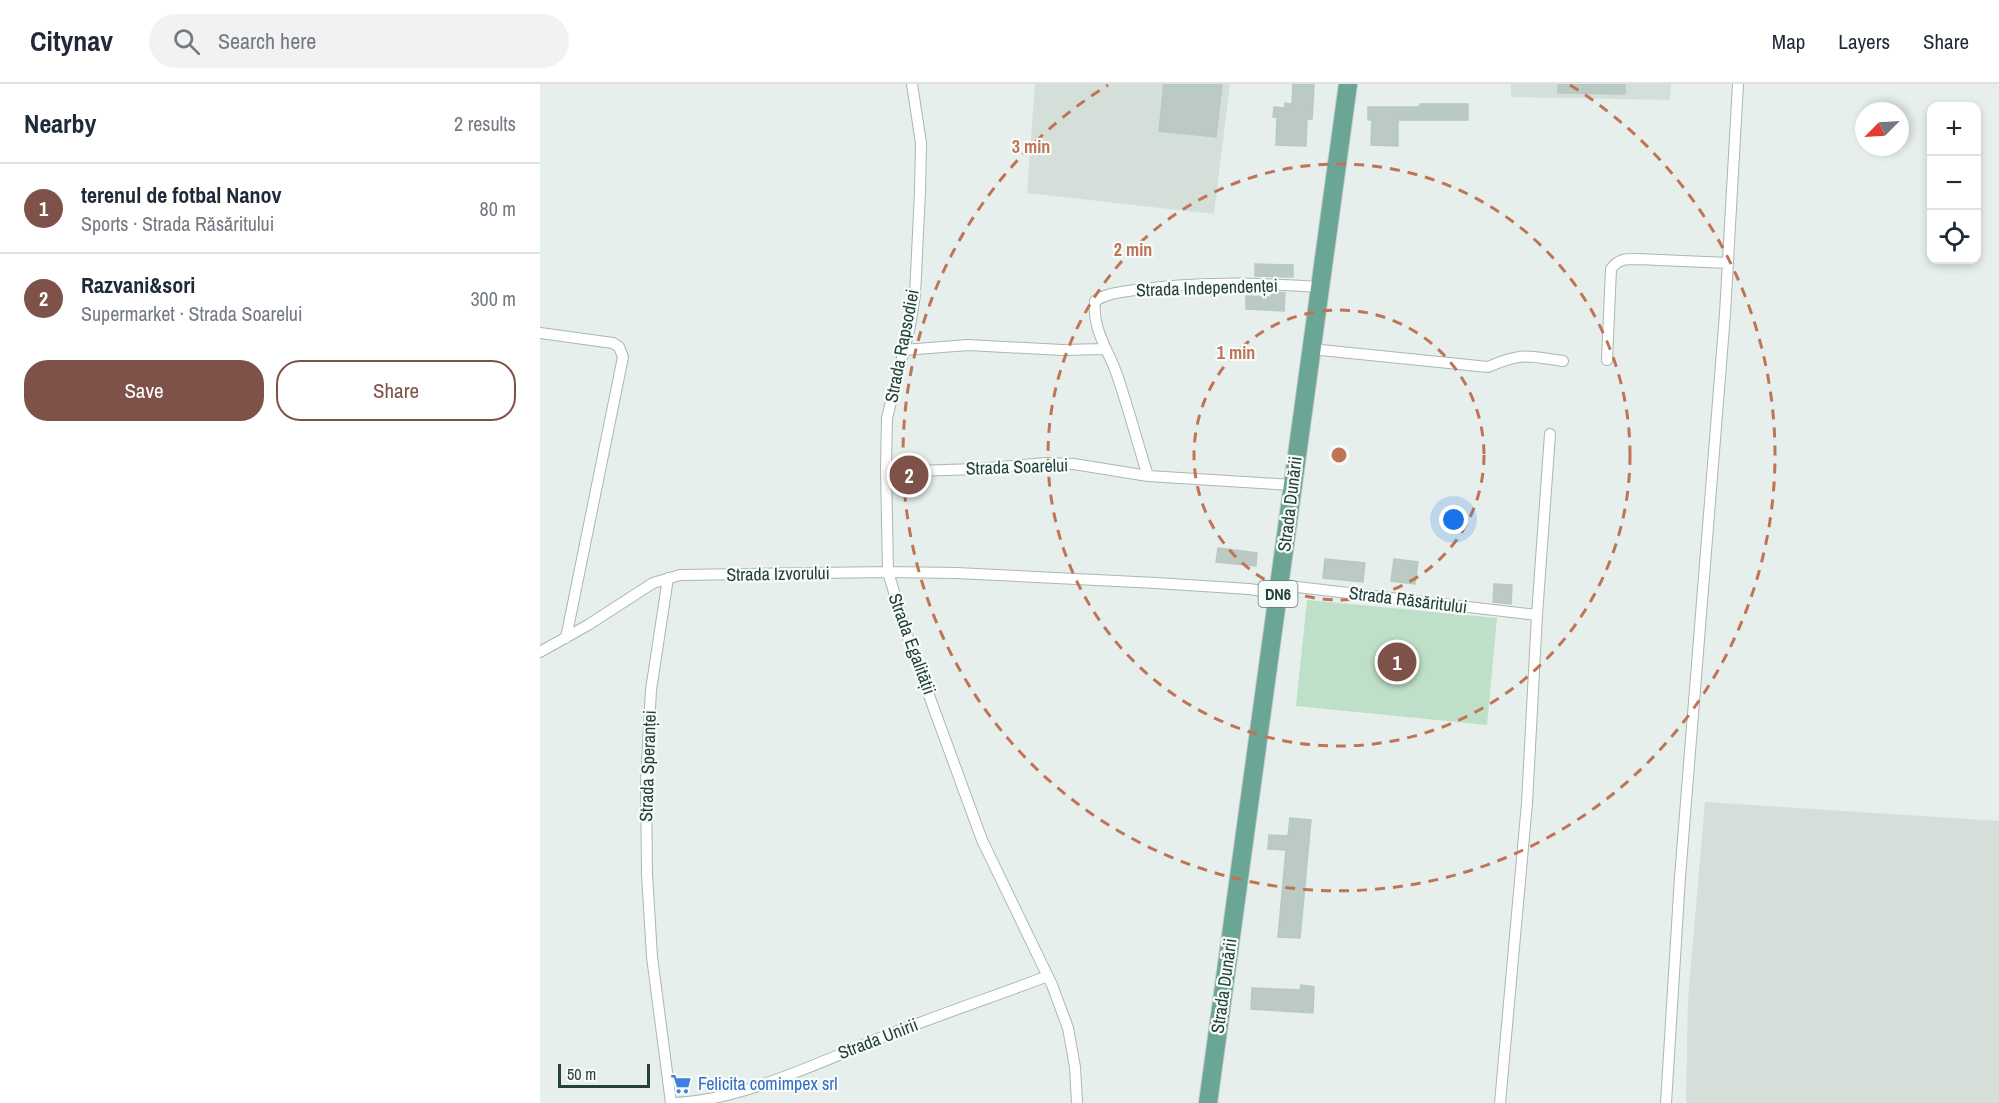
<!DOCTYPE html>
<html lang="en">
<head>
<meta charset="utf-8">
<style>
  body { margin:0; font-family:"Archivo Narrow",sans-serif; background:#f2f2f3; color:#1f2937 }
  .controls { position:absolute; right:18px; top:18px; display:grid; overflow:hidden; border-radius:12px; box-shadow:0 3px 9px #0003 }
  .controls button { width:54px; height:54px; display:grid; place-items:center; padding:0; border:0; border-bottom:2px solid #e0e1e3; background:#fff; color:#1f2937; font:30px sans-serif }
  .compass { position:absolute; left:1315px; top:18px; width:54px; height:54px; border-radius:50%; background:#fff; box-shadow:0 3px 9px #0003; rotate:246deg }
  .scale { position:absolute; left:18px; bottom:15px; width:92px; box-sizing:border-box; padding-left:6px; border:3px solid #24423a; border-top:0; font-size:16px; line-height:21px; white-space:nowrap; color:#24423a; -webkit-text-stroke:4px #f7fbf9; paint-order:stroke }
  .you { position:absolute; left:914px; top:436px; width:21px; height:21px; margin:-15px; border:4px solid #fff; border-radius:50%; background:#1a73e8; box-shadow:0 0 0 9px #1a73e833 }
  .badge { display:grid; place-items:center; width:39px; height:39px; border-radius:50%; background:#7f5249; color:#fff; font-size:20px; font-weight:700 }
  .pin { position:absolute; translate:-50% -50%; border:3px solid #fff; box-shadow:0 2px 6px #0006 }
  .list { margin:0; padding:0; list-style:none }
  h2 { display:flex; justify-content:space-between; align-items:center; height:78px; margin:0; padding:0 24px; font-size:26px }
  h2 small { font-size:20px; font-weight:400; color:#747a83 }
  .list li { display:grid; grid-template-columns:39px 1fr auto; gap:18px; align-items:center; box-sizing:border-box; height:90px; padding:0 24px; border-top:2px solid #e0e1e3 }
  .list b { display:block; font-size:22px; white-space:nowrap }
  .list p { margin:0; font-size:20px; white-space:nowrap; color:#747a83 }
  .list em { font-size:20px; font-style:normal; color:#747a83 }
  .actions { display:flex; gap:12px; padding:18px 24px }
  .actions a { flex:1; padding:14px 0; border:2px solid #7f5249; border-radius:24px; text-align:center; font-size:21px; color:#7f5249 }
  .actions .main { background:#7f5249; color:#fff }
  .icon { flex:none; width:33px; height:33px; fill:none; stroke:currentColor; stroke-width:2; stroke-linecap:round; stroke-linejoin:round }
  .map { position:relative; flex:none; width:1459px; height:1019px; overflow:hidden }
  header { display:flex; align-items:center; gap:36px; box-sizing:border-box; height:84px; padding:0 30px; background:#fff; border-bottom:2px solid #e0e1e3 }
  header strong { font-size:28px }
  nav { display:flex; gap:33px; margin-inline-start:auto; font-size:21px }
  .search { width:420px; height:54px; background:#f2f2f3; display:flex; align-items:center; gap:15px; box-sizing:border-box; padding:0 21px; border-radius:33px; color:#747a83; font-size:22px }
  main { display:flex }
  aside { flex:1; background:#fff }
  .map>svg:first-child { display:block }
  .built { fill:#d4dfda }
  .green { fill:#bfe0c8 }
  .building { fill:#bbcac4; stroke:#b8c9c2; stroke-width:1.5 }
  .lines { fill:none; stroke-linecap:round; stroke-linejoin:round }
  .minor-casing { stroke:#a8b8b2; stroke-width:12 }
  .primary-casing { stroke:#c2cac8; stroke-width:20 }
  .minor { stroke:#fff; stroke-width:10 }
  .primary { stroke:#6aa596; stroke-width:18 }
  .ring { fill:none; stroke:#c07456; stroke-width:3; stroke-dasharray:10 8 }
  .labels { text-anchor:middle; stroke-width:4.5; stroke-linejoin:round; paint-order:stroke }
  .shield { fill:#f7fbf9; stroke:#637a73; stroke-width:1.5 }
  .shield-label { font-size:16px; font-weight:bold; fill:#24423a }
  .street-label { font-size:18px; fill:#24423a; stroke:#f7fbf9 }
  .shop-label { font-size:18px; fill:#366cbe; stroke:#f7fbf9; text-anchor:start }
  .centre { fill:#c07456; stroke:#f7fbf9; stroke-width:3 }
  .ring-label { font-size:18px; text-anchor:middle; font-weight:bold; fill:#c07456; stroke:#f7fbf9; stroke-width:4.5; stroke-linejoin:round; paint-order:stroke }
</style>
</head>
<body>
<header>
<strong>Citynav</strong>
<div class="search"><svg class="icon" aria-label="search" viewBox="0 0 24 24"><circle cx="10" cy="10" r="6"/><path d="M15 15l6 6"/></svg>Search here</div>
<nav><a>Map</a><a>Layers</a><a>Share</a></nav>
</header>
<main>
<aside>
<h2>Nearby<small>2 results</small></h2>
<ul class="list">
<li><span class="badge">1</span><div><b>terenul de fotbal Nanov</b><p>Sports · Strada Răsăritului</p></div><em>80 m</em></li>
<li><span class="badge">2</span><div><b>Razvani&amp;sori</b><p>Supermarket · Strada Soarelui</p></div><em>300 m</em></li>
</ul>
<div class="actions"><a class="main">Save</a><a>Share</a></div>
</aside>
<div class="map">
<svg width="1459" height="1019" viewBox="0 0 1459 1019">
  <rect width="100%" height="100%" fill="#e6efeb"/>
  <!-- built -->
  <path class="built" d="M495,0h195l-16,130 -187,-21z
    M971,0h160l-1,16 -159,-3z
    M1165,718l294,19v282h-313l2,-104z"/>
  <!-- green -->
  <path class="green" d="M767,516l190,18 -10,107 -191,-19z"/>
  <!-- building -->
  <path class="building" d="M624,0h58l-6,53 -57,-6z
    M753,0h21l-2,35h-5l-1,27 -30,-1 1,-28h-4l1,-10 11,1v-5l7,1z
    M1018,0h67v10l-67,-1z
    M880,20h48v16h-70v26l-27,-1 1,-25h-4v-13h52z
    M715,180l38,1v12l-38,-1z
    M732,208l13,1 -1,18 -38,-2v-13l25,1z
    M678,464l39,5 -1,13 -40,-4z
    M785,475l40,4 -2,19 -40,-4z
    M854,475l24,3 -3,22 -24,-3z
    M954,500l18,1 -1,19 -18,-2z
    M750,734l21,2 -11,118 -22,-1 8,-87 -18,-1 1,-14 19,1z
    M761,901l13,2 -1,26 -62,-4 1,-21 48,2z"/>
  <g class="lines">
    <!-- minor casing -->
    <g class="minor-casing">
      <path id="minor" d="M372,0l9,59 -1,49 -5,103 -5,31 -23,92 -1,50 2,104 20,66 74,202 70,145 16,43 7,39 2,36
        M0,249l73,10 6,4 4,10 -57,281
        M771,265l177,18c34,-15 40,-11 75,-6
        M364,266l64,-5 94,5 42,-1
        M1067,276l4,-91c7,-10 14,-10 26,-10l91,4
        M346,388l89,-3 72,-6 27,1 74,12
        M752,401l-144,-9c-11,-34 -20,-70 -32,-104 -9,-24 -24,-44 -21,-71 12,-8 26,-9 40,-11 60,-9 124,-7 185,-3
        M128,494l-17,112 -5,92 1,92 5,83 19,146
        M740,501l257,30
        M0,568l48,-27 65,-42 27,-8 208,-3 68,1 200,10 93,6 29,4
        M131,1019c67,-1 146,-40 209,-65 56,-22 112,-41 168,-62
        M960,1019l27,-300 10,-188 13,-181
        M1126,1019l14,-226 45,-563 13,-230"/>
    </g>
    <!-- primary casing -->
    <g class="primary-casing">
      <path id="primary" d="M668,1019l140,-1019"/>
    </g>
    <!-- minor -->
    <use href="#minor" class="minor"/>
    <!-- primary -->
    <use href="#primary" class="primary"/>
  </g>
  <!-- distance rings -->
  <g class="ring">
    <circle cx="799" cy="371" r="145"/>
    <circle cx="799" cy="371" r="291"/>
    <path d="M1030 1A436 436 0 1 1 568 1"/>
  </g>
  <!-- icons -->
  <defs>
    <g id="supermarket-bare" transform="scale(1.62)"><path d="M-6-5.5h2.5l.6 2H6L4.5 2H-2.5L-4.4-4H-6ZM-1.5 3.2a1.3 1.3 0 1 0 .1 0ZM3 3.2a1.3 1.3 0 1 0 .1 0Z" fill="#3f7fe0" stroke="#f7fbf9" stroke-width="2.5" paint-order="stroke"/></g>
  </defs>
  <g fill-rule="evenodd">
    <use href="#supermarket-bare" x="141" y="1000"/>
  </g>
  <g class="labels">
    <!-- shield labels -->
    <rect class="shield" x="718.5" y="497" width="39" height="26" rx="4.5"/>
    <g class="shield-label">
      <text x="738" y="516">DN6</text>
    </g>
    <!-- street labels -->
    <g class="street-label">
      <text transform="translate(667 204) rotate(-2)" y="6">Strada Independenței</text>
      <text transform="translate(362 262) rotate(-79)" y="6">Strada Rapsodiei</text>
      <text transform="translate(477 383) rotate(-2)" y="6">Strada Soarelui</text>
      <text transform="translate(750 420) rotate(-83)" y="6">Strada Dunării</text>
      <text transform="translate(238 490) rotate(-1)" y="6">Strada Izvorului</text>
      <text transform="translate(868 516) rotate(7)" y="6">Strada Răsăritului</text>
      <text transform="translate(372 560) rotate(70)" y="6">Strada Egalității</text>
      <text transform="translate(108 682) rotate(-88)" y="6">Strada Speranței</text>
      <text transform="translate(684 902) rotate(-82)" y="6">Strada Dunării</text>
      <text transform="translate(338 955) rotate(-21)" y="6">Strada Unirii</text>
    </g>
    <!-- shop labels -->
    <g class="shop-label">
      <text x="158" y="1006">Felicita comimpex srl</text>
    </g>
  </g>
  <circle cx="799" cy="371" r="9" class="centre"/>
  <g class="ring-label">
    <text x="491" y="69">3 min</text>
    <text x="593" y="172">2 min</text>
    <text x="696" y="275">1 min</text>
  </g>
</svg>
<div class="controls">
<button>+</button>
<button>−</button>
<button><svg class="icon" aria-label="locate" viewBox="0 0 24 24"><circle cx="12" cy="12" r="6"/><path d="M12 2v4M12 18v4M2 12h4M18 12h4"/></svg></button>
</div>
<svg class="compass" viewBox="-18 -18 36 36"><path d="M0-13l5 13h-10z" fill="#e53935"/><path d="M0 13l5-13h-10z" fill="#747a83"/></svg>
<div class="scale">50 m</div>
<div class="you"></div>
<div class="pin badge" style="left:857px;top:578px">1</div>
<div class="pin badge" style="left:369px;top:391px">2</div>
</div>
</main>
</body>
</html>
